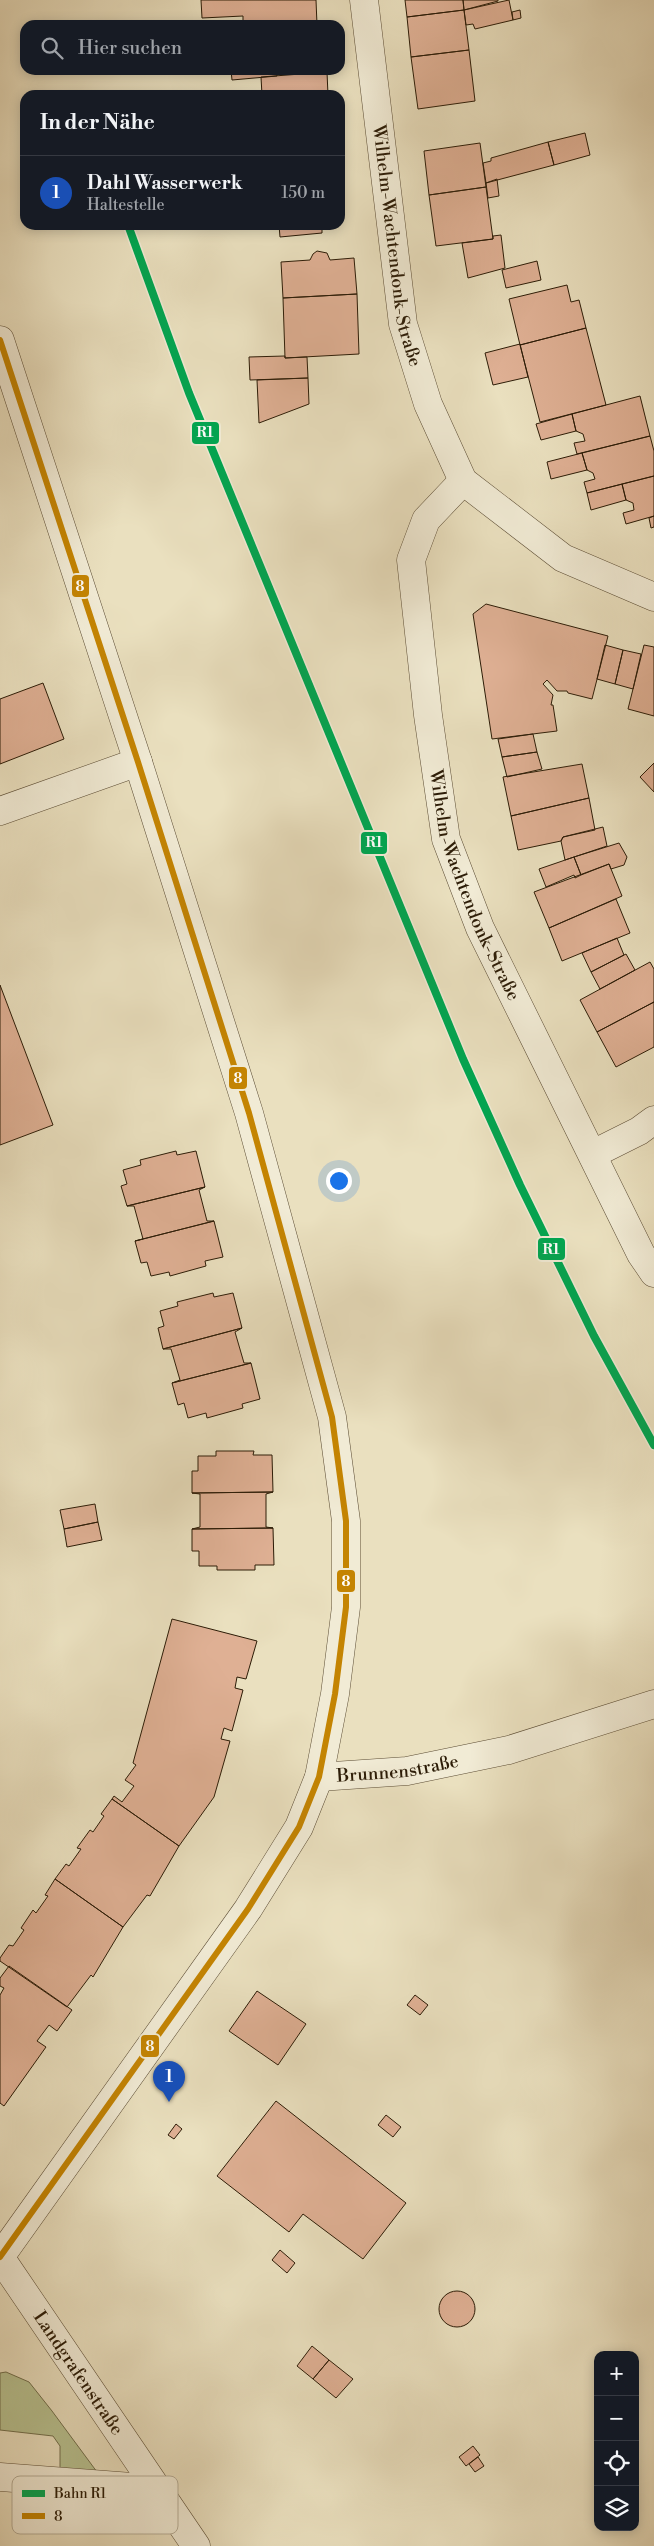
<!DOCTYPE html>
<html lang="de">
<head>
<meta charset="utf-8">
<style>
  body { margin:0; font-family:"Libre Bodoni",serif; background:#20242c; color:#f1f3f6 }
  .controls { position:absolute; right:15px; bottom:15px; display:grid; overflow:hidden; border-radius:10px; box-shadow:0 2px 12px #0003 }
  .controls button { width:45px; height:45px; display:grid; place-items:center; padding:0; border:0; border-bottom:1px solid #363941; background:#171b24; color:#f1f3f6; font:25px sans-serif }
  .you { position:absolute; left:338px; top:1180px; width:18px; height:18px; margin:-12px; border:4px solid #fff; border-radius:50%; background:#1a73e8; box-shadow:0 0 0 8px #1a73e833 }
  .badge { display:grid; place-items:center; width:32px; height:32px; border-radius:50%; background:#0b8043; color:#fff; font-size:16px; font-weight:700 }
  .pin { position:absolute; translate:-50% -41px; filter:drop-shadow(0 1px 2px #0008) }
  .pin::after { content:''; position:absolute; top:26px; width:18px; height:15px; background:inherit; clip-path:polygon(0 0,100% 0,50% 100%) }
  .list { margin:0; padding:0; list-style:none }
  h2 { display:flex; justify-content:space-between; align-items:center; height:65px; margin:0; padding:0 20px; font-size:21px }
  h2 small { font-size:16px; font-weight:400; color:#9ea1a6 }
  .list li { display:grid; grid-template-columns:32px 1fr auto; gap:15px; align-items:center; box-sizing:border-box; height:75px; padding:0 20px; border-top:1px solid #363941 }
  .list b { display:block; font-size:19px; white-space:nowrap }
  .list p { margin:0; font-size:16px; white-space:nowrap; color:#9ea1a6 }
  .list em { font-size:16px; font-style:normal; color:#9ea1a6 }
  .icon { flex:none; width:28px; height:28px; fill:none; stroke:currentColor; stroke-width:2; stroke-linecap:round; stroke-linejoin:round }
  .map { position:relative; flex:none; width:654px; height:2546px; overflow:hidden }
  .search { position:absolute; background:#171b24; box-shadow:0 2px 12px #0003; left:20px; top:20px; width:325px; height:55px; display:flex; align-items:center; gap:12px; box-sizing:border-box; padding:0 18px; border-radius:15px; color:#9ea1a6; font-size:19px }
  .panel { position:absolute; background:#171b24; box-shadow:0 2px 12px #0003; left:20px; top:90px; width:325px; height:140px; border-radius:15px }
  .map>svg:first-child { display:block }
  .green { fill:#b8c291; stroke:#726f4c }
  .building { fill:#dfb094; stroke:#2c1c07 }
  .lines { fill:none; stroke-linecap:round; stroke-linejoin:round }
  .minor-casing { stroke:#5c4d35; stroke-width:29 }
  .minor { stroke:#f1ebd5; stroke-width:28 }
  .bus-1-casing { stroke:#f1ebd5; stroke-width:10 }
  .bus-1 { stroke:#c48402; stroke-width:6 }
  .rail-1-casing { stroke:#f1ebd5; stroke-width:11 }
  .rail-1 { stroke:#00a651; stroke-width:8 }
  .labels { text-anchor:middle; stroke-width:4.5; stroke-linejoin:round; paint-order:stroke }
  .street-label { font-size:18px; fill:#2c1c07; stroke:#f1ebd5 }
  .key { fill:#f1ebd5; stroke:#b6ad97; stroke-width:1 }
  .key-label { font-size:14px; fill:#2c1c07 }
  .line-badge { stroke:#f1ebd5; stroke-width:2 }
  .badge-label { font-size:14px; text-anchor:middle; font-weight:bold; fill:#fff }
</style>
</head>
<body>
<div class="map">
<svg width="654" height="2546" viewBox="0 0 654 2546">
  <rect width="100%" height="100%" fill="#eae0bf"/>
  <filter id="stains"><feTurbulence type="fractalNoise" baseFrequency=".004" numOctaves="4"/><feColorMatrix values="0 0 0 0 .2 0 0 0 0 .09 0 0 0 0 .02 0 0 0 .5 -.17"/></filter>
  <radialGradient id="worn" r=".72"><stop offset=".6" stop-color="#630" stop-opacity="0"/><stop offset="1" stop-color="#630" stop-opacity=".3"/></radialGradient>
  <!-- green -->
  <path class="green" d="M6,2372l23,10 23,29 48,65 -40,-8v-22l-7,-10 -53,-6v-57z"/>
  <!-- building -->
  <path class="building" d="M201,0h115l1,25h-74v-9l-41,2z
    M405,0h58l1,10 -57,7z
    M463,0h35v1l-34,9z
    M509,0l4,20 -38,9 -2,-5 -7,1 -2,-15z
    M464,10l5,40 -58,7 -4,-40z
    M520,10l1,8 -8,2 -1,-8z
    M469,50l6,51 -57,8 -7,-52z
    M231,70h46v6l-45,4z
    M327,72l1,23h-66l-1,-18z
    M585,133l5,22 -36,10 -6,-23z
    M548,142l6,23 -68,18 -3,-20 8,-2v-3z
    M480,143l6,44 -57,8 -5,-44z
    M497,179l2,17 -11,2 -2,-15z
    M486,187l7,52 -57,7 -7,-51z
    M279,225h43v8l-42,4z
    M501,235l4,33 -37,10 -6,-35 31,-4v-3z
    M317,251l10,2 3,7 24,-2 3,36 -74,4 -2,-36 29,-2 3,-6z
    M537,261l4,19 -35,8 -4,-18z
    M567,285l4,17 8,-2 7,28 -66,17 -11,-46z
    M357,294l2,60 -74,4 -2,-60z
    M586,328l20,77 -66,17 -20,-77z
    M520,344l8,33 -35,8 -8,-32z
    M285,356v2l22,-1 1,21 -58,2 -1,-23z
    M308,378l1,26 -50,19 -2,-43z
    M640,396l10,40 -73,18 -3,-11 11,-2 -2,-7 -7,-3 -4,-17z
    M572,414l4,17 -35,9 -5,-16z
    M650,436l4,15v25l-67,17 -3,-11 11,-3 -2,-6 -6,-3 -5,-17z
    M582,453l5,17 -36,9 -4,-17z
    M654,476v40l-28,8 -3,-11 11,-3 -1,-7 -7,-3 -4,-16z
    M622,484l4,16 -35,10 -4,-17z
    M654,516v11l-3,1 -2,-10z
    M486,604l122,32 -16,63 -24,-6 -1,-2h-10l-10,-11 -4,4 10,11 -2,10h2l4,26 -65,8 -19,-125z
    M605,645l18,5 -8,34 -18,-5z
    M644,645l10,2v69l-26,-7z
    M623,650l18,4 -8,35 -18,-5z
    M43,683l21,56 -64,25v-65z
    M533,734l4,18 -35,5 -4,-18z
    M537,752l5,17 -35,8 -5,-20z
    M654,763v29l-14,-15z
    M582,764l7,34 -78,18 -8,-39z
    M589,798l6,32 -32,7 -2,4 -43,9 -7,-34z
    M603,827l4,19 -42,14 -4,-19 2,-4z
    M619,843l8,14 -3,8 -13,4 -2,-5 -28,11 -7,-18z
    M574,857l7,18 -6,3 -1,-3 -28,12 -7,-18z
    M609,864l13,32 -73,32 -15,-36z
    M616,899l14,34 -68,28 -13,-33z
    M617,938l7,17 -33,17 -9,-19z
    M626,954l9,16 -35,19 -9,-17z
    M650,962l4,7v33l-57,30 -17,-32z
    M0,985l53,140 -53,20z
    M654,1002v45l-38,20 -19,-35z
    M176,1151l1,4 19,-4 9,36 -78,19 -6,-20 6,-2 -4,-14 18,-5 -1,-5z
    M205,1187l-6,3 8,31h7l-79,20 8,-2 -9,-33h-7z
    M214,1221l9,36 -18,4 1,5 -36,10 -1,-4 -18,4 -4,-14 -6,1 -6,-22z
    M213,1293l1,4 19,-4 9,35 -79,21 -5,-21 6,-2 -4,-15 18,-5 -1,-4z
    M242,1328l-7,4 9,31h7l-79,20 8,-3 -9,-31h-8z
    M251,1363l9,36 -18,5 1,4 -36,10 -1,-5 -18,5 -4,-15 -6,2 -6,-22z
    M216,1451h38l-1,4h19l1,37 -81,1v-22h6v-15h18z
    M273,1492l-7,2v33l7,1 -81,1 8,-2v-33l-8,-1z
    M95,1504l3,18 -34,7 -4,-19z
    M98,1522l4,18 -35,7 -3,-18z
    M273,1528l1,37h-19v5h-38v-4h-18v-15h-7v-22z
    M172,1619l85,22 -11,38 -9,-2 -2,11 8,2 -11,41 -8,-3 -3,11 9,2 -16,56 -35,49 -67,-47 2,-3 8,6 12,-16 -9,-6 11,-15 -3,-2z
    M112,1799l67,47 -29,50 -3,-1 -24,32 -68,-48 11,-15 3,2 12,-17 -4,-1 13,-18 3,2 11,-16 -3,-2z
    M55,1879l68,48 -30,50 -2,-2 -24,32 -67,-46v-3l9,-13 4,1 11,-16 -3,-2 12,-18 3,3 12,-17 -3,-1z
    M9,1966l63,44 -15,21 -8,-6 -12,16 9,6 -42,59 -4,-3v-108l4,-7 -4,-2v-8z
    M257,1991l49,33 -28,41 -49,-34z
    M415,1995l13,10 -8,10 -13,-10z
    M276,2101l130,102 -43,56 -60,-45 -14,18 -72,-56z
    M386,2115l15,12 -8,10 -15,-12z
    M176,2124l6,5 -8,10 -6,-4z
    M280,2250l15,13 -8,10 -15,-13z
    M439 2309a18 18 0 1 1 36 0a18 18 0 1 1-36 0Z
    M312,2346l17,14 -16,19 -16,-13z
    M329,2360l24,19 -17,19 -23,-19z
    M473,2446l7,9 -14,11 -7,-9z
    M478,2457l6,9 -9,6 -6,-8z"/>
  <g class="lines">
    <!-- minor casing -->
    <g class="minor-casing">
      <g id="minor">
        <path id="s1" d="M364,0l39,324 25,80 35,77 100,77 91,39"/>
        <path d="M0,340l138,422 111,351 83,304 14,104v86l-11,87 -16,83 -20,50 -51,82 -248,348"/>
        <path id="s2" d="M463,481l-37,39 -15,40 17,155 18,124 34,89 161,326 13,19"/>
        <path d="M0,811l138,-49"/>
        <path d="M593,1154l46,-23 15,-11"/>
        <path id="s3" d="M319,1777l88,-6 102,-21 145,-46"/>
        <path id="s4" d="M0,2257l196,289"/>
        <path d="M0,2477l158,12"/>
      </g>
    </g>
    <!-- minor -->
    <use href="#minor" class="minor"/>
    <!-- bus-1 casing -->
    <g class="bus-1-casing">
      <path id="bus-1" d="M0,340l138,422 111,351 83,304 14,104v86l-11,87 -16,83 -20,50 -51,82 -248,348"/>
    </g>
    <!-- bus-1 -->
    <use href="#bus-1" class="bus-1"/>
    <!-- rail-1 casing -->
    <g class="rail-1-casing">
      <path id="rail-1" d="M128,225l61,168 274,666 57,126 74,151 60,109"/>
    </g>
    <!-- rail-1 -->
    <use href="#rail-1" class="rail-1"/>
  </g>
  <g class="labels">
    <!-- street labels -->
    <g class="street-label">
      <text dy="6" stroke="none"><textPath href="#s1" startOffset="248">Wilhelm-Wachtendonk-Straße</textPath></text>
      <text dy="6" stroke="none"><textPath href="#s2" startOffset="430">Wilhelm-Wachtendonk-Straße</textPath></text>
      <text dy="6" stroke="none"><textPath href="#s3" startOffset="79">Brunnenstraße</textPath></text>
      <text dy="6" stroke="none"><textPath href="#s4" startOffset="140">Landgrafenstraße</textPath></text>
    </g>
  </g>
  <!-- legend -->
  <rect x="12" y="2476" width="166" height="58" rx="8" class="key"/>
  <rect x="22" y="2490" width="23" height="7" fill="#00a651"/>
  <rect x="22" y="2513" width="23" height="6" fill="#c48402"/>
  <g class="key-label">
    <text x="54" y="2498">Bahn R1</text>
    <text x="54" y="2521">8</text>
  </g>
  <g class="line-badge">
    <rect x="191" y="421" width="29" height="24" rx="5" fill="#00a651"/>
    <rect x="71" y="574" width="19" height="24" rx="5" fill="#c48402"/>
    <rect x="360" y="831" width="28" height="24" rx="5" fill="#00a651"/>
    <rect x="228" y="1066" width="20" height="24" rx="5" fill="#c48402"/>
    <rect x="537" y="1237" width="29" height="24" rx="5" fill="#00a651"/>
    <rect x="336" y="1569" width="20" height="24" rx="5" fill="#c48402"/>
    <rect x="140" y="2034" width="20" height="24" rx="5" fill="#c48402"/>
  </g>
  <g class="badge-label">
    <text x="205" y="437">R1</text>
    <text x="80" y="591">8</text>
    <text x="374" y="847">R1</text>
    <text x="238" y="1083">8</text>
    <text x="551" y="1254">R1</text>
    <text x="346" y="1586">8</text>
    <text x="150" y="2051">8</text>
  </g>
  <rect width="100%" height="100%" filter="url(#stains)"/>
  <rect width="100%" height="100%" fill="url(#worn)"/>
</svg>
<div class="controls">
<button>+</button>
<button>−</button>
<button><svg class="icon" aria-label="locate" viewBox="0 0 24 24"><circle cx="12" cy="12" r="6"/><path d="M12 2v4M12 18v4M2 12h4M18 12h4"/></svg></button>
<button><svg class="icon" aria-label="layers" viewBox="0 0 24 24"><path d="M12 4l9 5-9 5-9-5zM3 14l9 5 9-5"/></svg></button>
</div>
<div class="you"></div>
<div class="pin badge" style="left:169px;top:2102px;background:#1a4fb4">1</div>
<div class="search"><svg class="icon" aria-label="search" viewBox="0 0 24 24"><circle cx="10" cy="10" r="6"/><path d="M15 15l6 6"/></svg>Hier suchen</div>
<section class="panel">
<h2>In der Nähe<small></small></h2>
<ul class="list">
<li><span class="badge" style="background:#1a4fb4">1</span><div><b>Dahl Wasserwerk</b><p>Haltestelle</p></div><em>150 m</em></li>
</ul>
</section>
</div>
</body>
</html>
